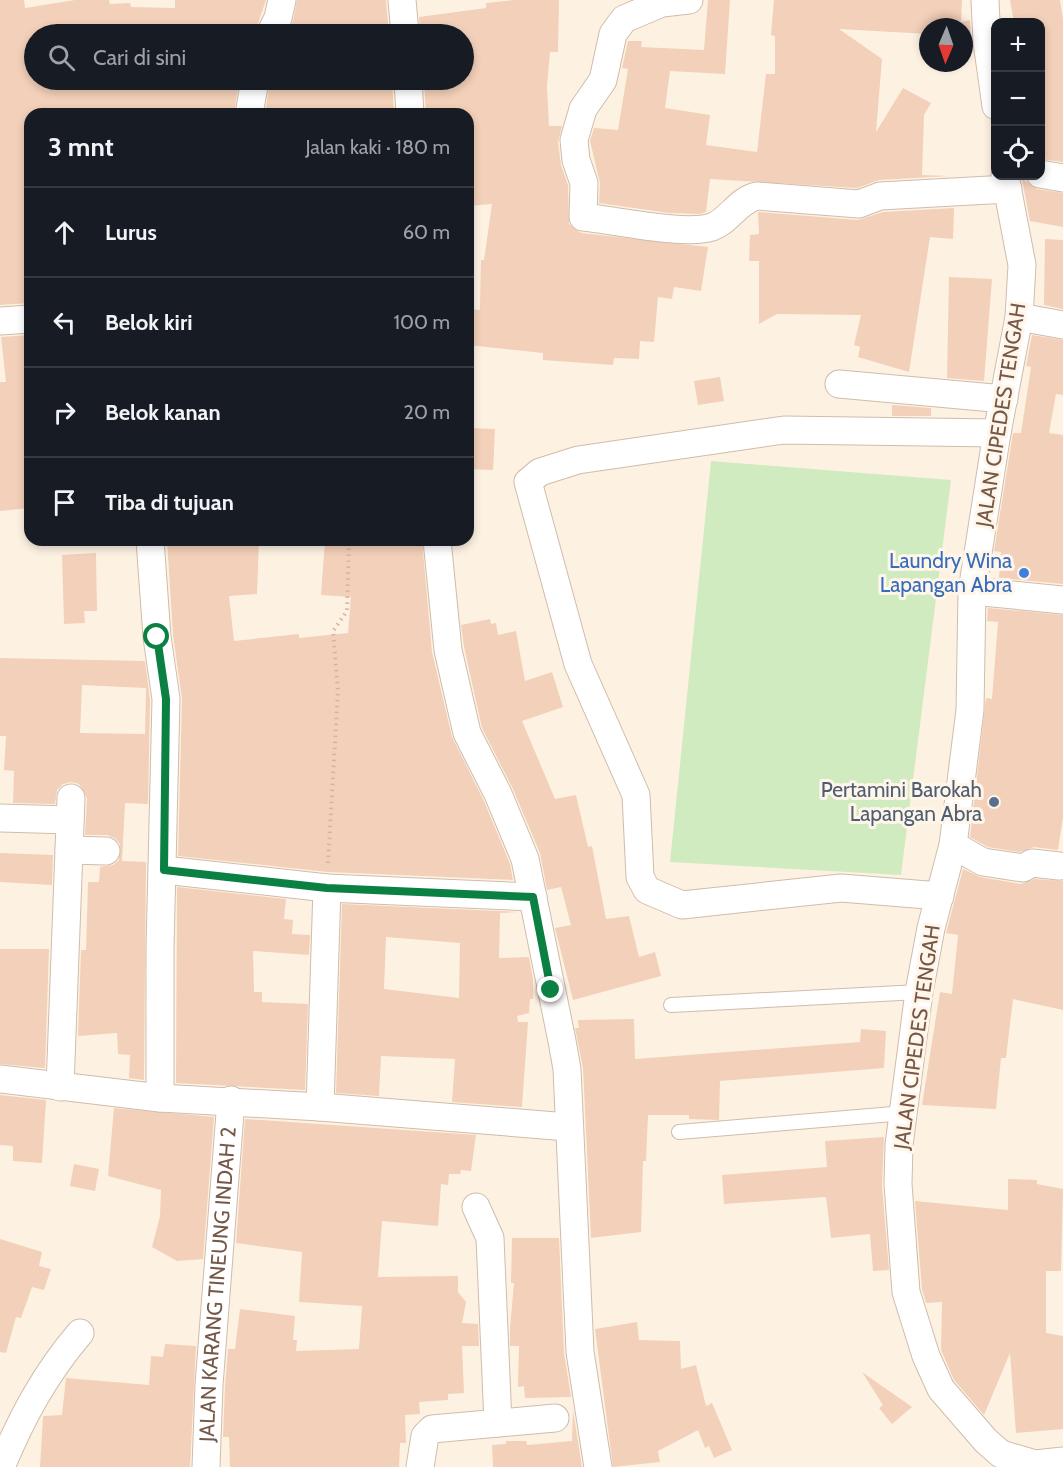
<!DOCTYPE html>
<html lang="id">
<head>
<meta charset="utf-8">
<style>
  body { margin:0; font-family:Cabin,sans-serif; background:#242831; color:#f1f3f6 }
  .controls { position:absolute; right:18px; top:18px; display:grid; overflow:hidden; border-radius:12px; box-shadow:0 3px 9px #0003 }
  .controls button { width:54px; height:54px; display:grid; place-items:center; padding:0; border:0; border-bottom:2px solid #363941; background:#171b24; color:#f1f3f6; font:30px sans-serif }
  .compass { position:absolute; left:919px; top:18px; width:54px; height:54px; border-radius:50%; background:#171b24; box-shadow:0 3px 9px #0003; rotate:182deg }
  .stop { position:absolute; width:18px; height:18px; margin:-14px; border:4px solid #0b8043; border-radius:50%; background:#fff }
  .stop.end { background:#0b8043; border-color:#fff; box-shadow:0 2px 6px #0008 }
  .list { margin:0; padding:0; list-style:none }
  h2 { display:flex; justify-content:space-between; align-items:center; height:78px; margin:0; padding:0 24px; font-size:26px }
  h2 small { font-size:20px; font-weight:400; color:#9ea1a6 }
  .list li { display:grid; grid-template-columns:39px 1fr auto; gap:18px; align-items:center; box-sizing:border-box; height:90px; padding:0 24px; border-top:2px solid #363941 }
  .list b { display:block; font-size:22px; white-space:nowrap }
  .list em { font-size:20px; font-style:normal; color:#9ea1a6 }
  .icon { flex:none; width:33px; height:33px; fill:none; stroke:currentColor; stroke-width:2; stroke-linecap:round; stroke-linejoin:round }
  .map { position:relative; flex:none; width:1063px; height:1467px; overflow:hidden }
  .search { position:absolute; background:#171b24; box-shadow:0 3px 9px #0003; left:24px; top:24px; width:450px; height:66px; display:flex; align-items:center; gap:15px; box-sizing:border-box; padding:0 21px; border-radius:33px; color:#9ea1a6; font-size:22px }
  .panel { position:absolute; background:#171b24; box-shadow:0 3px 9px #0003; left:24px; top:108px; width:450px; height:438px; border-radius:18px }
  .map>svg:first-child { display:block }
  .green { fill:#d1ebc0 }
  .building { fill:#f3d0b9; fill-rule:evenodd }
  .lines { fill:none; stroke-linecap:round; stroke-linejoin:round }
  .lane-casing { stroke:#d0bcab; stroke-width:16 }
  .street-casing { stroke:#d0bcab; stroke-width:29 }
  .path { stroke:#d8b39c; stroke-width:4; stroke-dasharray:1.5 4.5; stroke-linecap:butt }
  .lane { stroke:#fff; stroke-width:14 }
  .street { stroke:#fff; stroke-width:27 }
  .route { stroke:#0b8043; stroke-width:8 }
  .shop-dot { fill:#3f7fe0; stroke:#fff6e9; stroke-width:2 }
  .service-dot { fill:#5c6f8a; stroke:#fff6e9; stroke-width:2 }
  .labels { text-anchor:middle; stroke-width:6; stroke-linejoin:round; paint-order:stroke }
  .street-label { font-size:21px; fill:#755848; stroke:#fff6e9 }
  .shop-label { font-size:21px; fill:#366cbe; stroke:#fff6e9; text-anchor:end }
  .service-label { font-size:21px; fill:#4e5e75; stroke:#fff6e9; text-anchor:end }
</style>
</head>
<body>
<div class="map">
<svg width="1063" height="1467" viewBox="0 0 1063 1467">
  <rect width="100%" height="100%" fill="#fdf2e2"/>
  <!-- green -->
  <path class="green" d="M711,461l240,19 -50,395 -231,-13z"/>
  <!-- building -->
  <path class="building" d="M0,0h24l1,8 50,-8h34l1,4 20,-1 1,4 44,1v-8h91l-11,32 -221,2v46l205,1 -5,33h-204v189l-30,2z
    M297,0h89l3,34h-102l6,-13z
    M514,0h45l-1,52h-8l-3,34 2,40h13l-4,16 3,23 7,20 1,39 12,9 127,14 -7,44 -27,-4 -2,12 -14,-2 -4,45 -14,-1 -1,18 -25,-1 -1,7 -70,-5v-7l-75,-8v-36l12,1 1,-50h3l8,-56 -24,2v-92h-42l-2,-34h40v-46h-44l-1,-17 67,-9v-5z
    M708,0h22l-5,74 -55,-3 -5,37 45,7 -4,30 51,7 9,-78h9v-38l-4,-1 3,-35h188l-1,22 9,-2 1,16h-7v-9h-36v7l-89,-5 43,30 -6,73 27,-44 28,15 -7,12 -2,60 28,1 -71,4 -22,8 -147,-9 -4,33 -7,2 -30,-1 -70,-10 1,-20 -10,-42 4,-13 24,2 10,-61 -6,-1 6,-27h14l-1,6 63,3z
    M1010,0h50l3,20v142l-22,-3v-137h-27z
    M270,80h122l2,34h-129z
    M1022,179l15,10 26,4v34l-33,-6z
    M954,208l-1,31 -23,-2 -21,135 -51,-15 2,-10 -6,-2 7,-30 -84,-1 -18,10v-63h-10l1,-26 9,-1 -1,-22 100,8 25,-8z
    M1045,239l18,1v69l-19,-4z
    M949,277l43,2 -8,102 -37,-3z
    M30,335v173l-30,3v-129h6l-5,-45z
    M1032,335l31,5v55l-7,-1 -7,39 14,2v149l-64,-6 2,-26 -7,-1 19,-118h8l10,-66 -5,-1z
    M720,377l4,24 -26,4 -4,-24z
    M892,405l39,3v8h-39z
    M468,428l27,1 -2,41 -25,-1z
    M167,540h92l-2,54 -28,2 5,45 65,-7v4l49,-5 3,-36 -30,-2 4,-55h97l10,112 20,85 32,64 26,63 3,16 -185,-8 -150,-16 4,-157 -9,-64z
    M96,553l1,58h-13l1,12 -21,1 -2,-69z
    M988,608l75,7v202l-5,33 -24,-3 -14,5 -32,-5 -18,-10 16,-139 6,1 6,-77 -11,-1z
    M490,619l1,5 5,-1 2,12 18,-4 9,50 27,-9 11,35 -41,14 33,78 21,-4 12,52 4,-1 14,73 23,-3 10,41 16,-5 6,24 -88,24 -18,-72 16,-3 -10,-38 -14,3 -7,-37 -28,-66 -30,-59 -18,-81 -3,-22z
    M0,658l145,3 5,39 -2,104 -23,-1 -3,58 24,1 -2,218 -15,-2 1,-23 -12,-1 -1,-21 -39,3 3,-86h5l2,-68h11l1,-15 13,-2 6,-5 1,-16 -5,-6 -8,-3h-22l2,-37 -8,-14 -8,-2 -8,2 -6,6 -2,14 -42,-1 1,-32 -10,-1 2,-34h-6zM82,685l64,3 -1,46 -65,-1z
    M0,853l53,2 -1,30 -52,-3z
    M963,869l17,8 41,7 14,-5 28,2v129l-50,-11 -7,59h-5l-5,51 -74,-4 18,-113 12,2 6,-59 -12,-2z
    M177,887l109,12 -2,20 9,1 -1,14 18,1 -1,20 -56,-4 1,41h8v10l46,2 -3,86 -129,-7z
    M342,904l177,8 -19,1 -1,45 30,-1 4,22v20h-3l-1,14 -12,3 1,6h10l-6,85 -70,-5 3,-43 -74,-3 -2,40 -43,-3zM386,937l74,6 -1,55 -75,-9z
    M0,949h49l-4,119 -45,-4z
    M634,1019l1,40 225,-17 1,-13 25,2 -2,37 -164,13 -1,39 -30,-1v-4h-41l-2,46h-3l-2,71 -50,6 -8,-170 -8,-40h4l-1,-8z
    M0,1095l46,5 -4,63 -29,-2v-15l-13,-1z
    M114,1108l100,9 -11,142 -26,2 -25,-14 8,-31 1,-26 -53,-14z
    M245,1119l231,16 -5,36 -10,-1 -1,4h-11l-1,11 -7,-1 -3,42 -56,-5 -4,56 80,-1v16l8,10 -4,21 16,1 1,22h-17l2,47 -16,1v6l-29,2 1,12 -15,1 1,28h-6l-1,24h-169l-1,-30h-6l2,-51 3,-37h7l5,-40 55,7 -2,24h4l-1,11 63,-2 3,-43 -63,-4 3,-50 -66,-9z
    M884,1137l-2,48 7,85 -16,1 -3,-37 -39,4 -5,-41 -102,7 -2,-29 105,-8 -2,-26z
    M74,1164l25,5 -4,22 -25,-5z
    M1008,1179l29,1v4l26,5 -2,82h-15v62l17,3v93l-47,4 -6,-80 -26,62 -30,-35 -13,-30 1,-48 -16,1 -4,-14 -7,-88 93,9z
    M512,1238h47l5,115 7,44 -46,1 -1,-12 -6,1 1,-41h-9v-18l4,-45h-3z
    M0,1239l42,13 -3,14 12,3 -7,21 -12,-3 -11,31 -5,-1 -10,36 -6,-1z
    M637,1322l2,18 41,1 1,28 15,-4 10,41 6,-3 20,47 -18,8 -5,-12 -4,2 -7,-18 -40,21 2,11 -47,5 -18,-138z
    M165,1344l31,2 -6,121h-150l3,-51 19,-1 4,-37 83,7 2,-29 12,1z
    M862,1372l50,35 -20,17 -13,-16 4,-3z
    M573,1410l9,57h-89l-1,-22 14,-1v-3h20l1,4 45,-4z"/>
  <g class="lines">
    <!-- lane casing -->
    <g class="lane-casing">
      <path id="lane" d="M671,1005l248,-13
        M679,1132l226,-19"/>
    </g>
    <!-- street casing -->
    <g class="street-casing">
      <g id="street">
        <path d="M402,0l3,34"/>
        <path d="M689,0l-27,3 -38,16 -11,15 -10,46 -20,29 -9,31 2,20 8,23 -1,34c31,3 103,19 129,10 17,-6 26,-27 45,-31l102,8 21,-8 128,-7"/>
        <path d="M985,0l2,42 9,64"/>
        <path d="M270,34l8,-16 4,-18"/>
        <path d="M408,80l2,34"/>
        <path d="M249,114l6,-34"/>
        <path d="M1040,174l23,4"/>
        <path d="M1005,176l17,89 -3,52 -22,116 -25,158 -2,119 -17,135 -22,83 -12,64 -20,153 -1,39 8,108 20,64 15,33 45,52 15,13 34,10 28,-3"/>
        <path d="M1019,317l44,8"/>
        <path d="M0,321l30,-2"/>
        <path d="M839,384l165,15"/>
        <path d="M150,540l7,97 9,62 -6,250v149"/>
        <path d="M437,540l11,110 19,83 31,61 27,65 37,182 5,28 13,283 18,115"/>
        <path d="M972,591l91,9"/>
        <path d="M0,818l70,2"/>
        <path d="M953,845l30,17 40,6 9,-5 27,3"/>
        <path d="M69,850l37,1"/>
        <path d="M164,870l163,18 206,9"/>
        <path d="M940,896l-99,-8 -159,17 -35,-15 -7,-13 -4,-82 -58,-131 -50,-182 12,-10 38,-12 206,-30 213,3"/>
        <path d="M0,1079l160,19 160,9 248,20"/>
        <path d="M60,1087l11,-289"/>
        <path d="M320,1107l7,-219"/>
        <path d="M476,1207l14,31 8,185"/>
        <path d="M1,1467c21,-50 44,-93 79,-134"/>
        <path id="s1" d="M206,1467l3,-82 22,-285"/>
        <path d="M420,1467l5,-31 7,-7 123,-11"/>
      </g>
    </g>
    <!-- path -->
    <path class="path" d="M328,863l10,-172 -5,-60 14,-20 2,-71"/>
    <!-- lane -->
    <use href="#lane" class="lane"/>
    <!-- street -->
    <use href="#street" class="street"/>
  </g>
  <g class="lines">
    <!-- route -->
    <path class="route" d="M157,637l9,62 -2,171 163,18 206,9 18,93"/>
  </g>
  <!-- markers -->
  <circle class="shop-dot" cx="1024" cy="573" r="6"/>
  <circle class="service-dot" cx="994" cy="802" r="6"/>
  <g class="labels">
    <!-- street labels -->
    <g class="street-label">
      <text transform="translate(1001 415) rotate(-81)" y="7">JALAN CIPEDES TENGAH</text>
      <text transform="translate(917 1037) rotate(-82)" y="7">JALAN CIPEDES TENGAH</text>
      <text dy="7" stroke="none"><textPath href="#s1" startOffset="183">JALAN KARANG TINEUNG INDAH 2</textPath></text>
    </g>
    <!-- shop labels -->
    <g class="shop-label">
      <text x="1012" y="568">Laundry Wina<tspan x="1012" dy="24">Lapangan Abra</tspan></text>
    </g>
    <!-- service labels -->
    <g class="service-label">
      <text x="982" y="797">Pertamini Barokah<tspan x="982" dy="24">Lapangan Abra</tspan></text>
    </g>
  </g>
</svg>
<div class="controls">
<button>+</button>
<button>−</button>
<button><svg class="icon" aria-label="locate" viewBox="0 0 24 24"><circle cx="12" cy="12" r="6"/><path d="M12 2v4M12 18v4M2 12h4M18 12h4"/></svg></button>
</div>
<svg class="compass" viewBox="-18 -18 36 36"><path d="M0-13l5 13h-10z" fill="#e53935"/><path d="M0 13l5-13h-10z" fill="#9ea1a6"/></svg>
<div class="stop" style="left:157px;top:637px"></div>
<div class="stop end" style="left:551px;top:990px"></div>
<div class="search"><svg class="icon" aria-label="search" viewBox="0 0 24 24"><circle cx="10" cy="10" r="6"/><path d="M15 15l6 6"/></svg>Cari di sini</div>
<section class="panel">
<h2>3 mnt<small>Jalan kaki · 180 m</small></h2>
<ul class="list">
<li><svg class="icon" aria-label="ahead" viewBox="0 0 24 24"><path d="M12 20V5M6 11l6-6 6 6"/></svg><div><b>Lurus</b></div><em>60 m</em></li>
<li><svg class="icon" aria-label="left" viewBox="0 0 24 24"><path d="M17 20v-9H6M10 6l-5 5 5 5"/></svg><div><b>Belok kiri</b></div><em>100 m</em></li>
<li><svg class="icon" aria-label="right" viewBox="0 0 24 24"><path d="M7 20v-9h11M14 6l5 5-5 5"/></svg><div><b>Belok kanan</b></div><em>20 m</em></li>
<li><svg class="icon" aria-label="arrive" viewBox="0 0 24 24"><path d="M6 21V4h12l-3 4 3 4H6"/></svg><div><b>Tiba di tujuan</b></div></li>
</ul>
</section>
</div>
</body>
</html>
